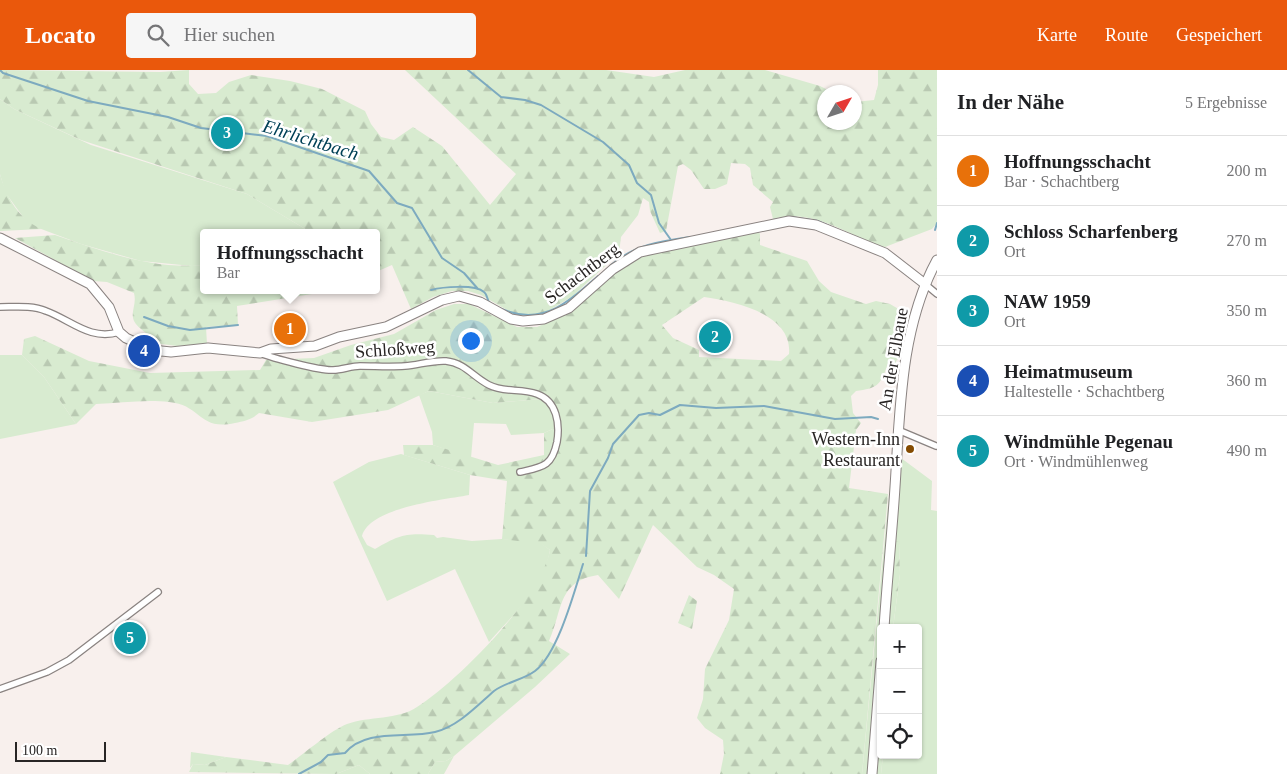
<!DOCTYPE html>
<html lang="de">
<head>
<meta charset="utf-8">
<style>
  body { margin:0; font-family:"Times New Roman",serif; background:#f6f6f6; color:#202124 }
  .controls { position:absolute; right:15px; bottom:15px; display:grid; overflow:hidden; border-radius:5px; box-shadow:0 1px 4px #0004 }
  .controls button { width:45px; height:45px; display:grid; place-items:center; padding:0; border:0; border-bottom:1px solid #e0e0e0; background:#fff; color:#202124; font:25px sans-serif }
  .compass { position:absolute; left:817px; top:15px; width:45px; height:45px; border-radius:50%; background:#fff; box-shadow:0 1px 4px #0004; rotate:51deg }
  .scale { position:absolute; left:15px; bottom:12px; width:91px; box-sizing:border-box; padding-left:5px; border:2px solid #282524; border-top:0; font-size:14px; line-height:18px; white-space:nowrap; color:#282524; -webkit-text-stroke:4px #fff; paint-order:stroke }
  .you { position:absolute; left:470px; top:270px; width:18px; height:18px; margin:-12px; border:4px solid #fff; border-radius:50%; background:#1a73e8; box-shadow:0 0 0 8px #1a73e833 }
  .badge { display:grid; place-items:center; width:32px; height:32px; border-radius:50%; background:#ea580c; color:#fff; font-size:16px; font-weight:700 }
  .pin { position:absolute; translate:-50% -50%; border:2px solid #fff; box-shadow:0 1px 5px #0006 }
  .popup { position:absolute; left:200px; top:159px; width:180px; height:65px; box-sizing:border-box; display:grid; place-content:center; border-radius:5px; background:#fff; filter:drop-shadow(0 1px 4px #0005); font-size:16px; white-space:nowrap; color:#757577 }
  .popup b { font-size:19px; color:#202124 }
  .popup::after { content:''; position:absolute; left:50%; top:100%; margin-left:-10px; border:10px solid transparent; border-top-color:#fff }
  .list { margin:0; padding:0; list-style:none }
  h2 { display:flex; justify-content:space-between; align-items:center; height:65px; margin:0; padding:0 20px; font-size:21px }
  h2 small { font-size:16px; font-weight:400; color:#757577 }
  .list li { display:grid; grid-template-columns:32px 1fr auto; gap:15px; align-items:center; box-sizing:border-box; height:70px; padding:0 20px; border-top:1px solid #e0e0e0 }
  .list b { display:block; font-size:19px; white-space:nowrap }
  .list p { margin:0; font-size:16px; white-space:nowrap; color:#757577 }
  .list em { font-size:16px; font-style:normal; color:#757577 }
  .icon { flex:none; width:28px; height:28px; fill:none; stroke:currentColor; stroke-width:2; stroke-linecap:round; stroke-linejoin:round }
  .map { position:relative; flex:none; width:937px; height:704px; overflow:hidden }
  header { display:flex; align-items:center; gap:30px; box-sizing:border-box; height:70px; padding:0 25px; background:#ea580c; color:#fff }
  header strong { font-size:24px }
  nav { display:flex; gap:28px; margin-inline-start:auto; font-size:18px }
  .search { width:350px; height:45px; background:#f6f6f6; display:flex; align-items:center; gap:12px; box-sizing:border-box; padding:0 18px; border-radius:5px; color:#757577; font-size:19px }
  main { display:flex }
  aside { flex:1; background:#fff }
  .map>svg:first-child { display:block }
  .green { fill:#d8ebd0 }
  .forest { fill:url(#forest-firs); fill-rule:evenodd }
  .water { fill:url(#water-waves) }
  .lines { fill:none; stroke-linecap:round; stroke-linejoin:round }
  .stream { stroke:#7daabf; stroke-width:2 }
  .street-casing { stroke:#8a8381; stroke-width:8 }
  .secondary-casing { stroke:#8a8381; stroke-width:11 }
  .primary-casing { stroke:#8a8381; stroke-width:11 }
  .street { stroke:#fff; stroke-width:5.5 }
  .secondary { stroke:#fff; stroke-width:9 }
  .primary { stroke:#fff; stroke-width:9 }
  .poi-dot { fill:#854b01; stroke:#fff; stroke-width:2 }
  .labels { text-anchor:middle; stroke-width:5; stroke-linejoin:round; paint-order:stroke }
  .street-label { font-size:18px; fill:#282524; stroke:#fff }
  .poi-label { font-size:18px; fill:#282524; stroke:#fff; text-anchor:end }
  .water-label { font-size:19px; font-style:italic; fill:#004056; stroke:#fff }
</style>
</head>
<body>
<header>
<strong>Locato</strong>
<div class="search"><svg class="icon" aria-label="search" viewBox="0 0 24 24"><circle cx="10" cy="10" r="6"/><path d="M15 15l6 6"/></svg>Hier suchen</div>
<nav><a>Karte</a><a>Route</a><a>Gespeichert</a></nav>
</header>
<main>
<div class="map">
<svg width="937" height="704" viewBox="0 0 937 704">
  <defs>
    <pattern id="forest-firs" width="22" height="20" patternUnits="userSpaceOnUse" patternTransform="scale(1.25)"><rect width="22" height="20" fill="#d8ebd0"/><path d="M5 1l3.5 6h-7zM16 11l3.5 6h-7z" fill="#b9c9b2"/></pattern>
    <pattern id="water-waves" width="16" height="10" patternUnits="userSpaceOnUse" patternTransform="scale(1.25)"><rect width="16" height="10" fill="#7daabf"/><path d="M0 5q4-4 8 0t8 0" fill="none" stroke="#668a9b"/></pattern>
  </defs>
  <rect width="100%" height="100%" fill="#f8f0ed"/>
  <!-- green -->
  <path class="green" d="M0,29l14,10 77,36 156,49 65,39h-108v32l-12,1 -51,-5 -60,-17 -53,-20 -23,-32 -5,-18z
    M0,285h22l22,22 32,47 -76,15z
    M429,321l64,12 49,-4 8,9 7,19 -13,6 -33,2 -5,-11 -32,-1 -3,35 -38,-13 -1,-13 -13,-37z
    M401,384l69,21 -1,20c-26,5 -99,12 -107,41l5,9 8,4c25,-14 29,-16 59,-14l3,3 6,-1 29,4 30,-2 36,2 12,9c-6,37 -37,65 -61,92l-34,-73 -68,32 -54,-119 36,-20z
    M901,388l31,23 -1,29 6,1v263h-56l2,-19h35v-127h-25l7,-54 -1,-32h-5z
    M890,414l2,5 -24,285h-6z
    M191,682l35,5 -21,8 -12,-1 -3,4z
    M454,686l-10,18h-16l7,-12 11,-1z
    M359,695l11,9h-34z"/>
  <!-- forest -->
  <path class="forest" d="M0,0l160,2 29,-2v14l9,10 18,-1 13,-11 22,-7 39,6 32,8 43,22 6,13 10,13 13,3 19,-13 29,19 48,59 26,-31 -111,-104h201l48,7 31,-7h80l55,16 12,6h-8v30h30l1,-20 19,-2 4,-15v-15h59v153l-5,6 -47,18c-37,-11 -72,-40 -112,-28l-3,-12 3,-5 -20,-17 -3,-17 -5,-4 -14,-1 -4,21 -12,5h-11l-13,-19 -8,-6 -5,2 -12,65 -6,2 -10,-22 -1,-9 -6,-4 -5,17 -17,22 -2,16 -46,43 -25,15 -16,5 -18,-2 -33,-19 -13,-4h-16l-19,6 -22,12 -19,-44 -16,7v-39h-64l-65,-39 -166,-54 -67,-31 -14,-10z
    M0,104c6,23 19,46 42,55l-42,2z
    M758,161l2,3v11l47,16 12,20 12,11 35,12 10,-3 14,3 22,13 -10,39 -6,5v7l-9,-2c-7,20 -10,22 -31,25l-5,5 2,17 8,10 -5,7 -7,58 39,6 -26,280h-142l4,-20 -1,-14 -18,-12 -8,-10 6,-19 2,-30 24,-49 5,-31 -20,-14 -17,-8 -44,-42 -34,74 -21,-24c-41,6 -35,36 -49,66l21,13 -35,33 -81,69 -8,5 -11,1 -7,12h-58l-11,-9 -23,9 -147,-2 4,-8 12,1 21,-8 62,8c16,-11 43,-35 59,-41 22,-8 51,-4 70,-17 40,-25 125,-111 133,-157l-9,-6 -39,-5 5,-58 -37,-6 -66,-20 -1,-10h30l65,20 46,-10v-22l13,-6c-3,-12 -7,-19 -16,-28l-48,4 -64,-12 -41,19 -76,12 -53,-9c-8,7 -15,8 -24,10 -37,8 -33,-18 -66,-21 -23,-3 -49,1 -73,2l-20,20 -32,-47 -22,-22 2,-16 11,-3 54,25 61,12 110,-3 6,-10 48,-2 37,-13 43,-11 42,-24 18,-6h15l48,23h20l22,-10 54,-44 26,-18zM704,227c30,4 89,17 85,57l-8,7 -82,-4v-7l-26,-12 -11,-13z
    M55,165c47,16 98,35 149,30v25h133l-100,16 1,19 -32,2 1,17 -30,2 -23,-3c-3,-10 -16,-13 -20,-22 -4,-10 3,-16 0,-28l-27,-11 -14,-1 -78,-43z
    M896,471l3,1 1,32 -7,54h-6l7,-86z
    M689,525l8,6 -5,28 -14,-6z
    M881,630v55h2l-2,19h-6z"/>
  <!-- water -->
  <path class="water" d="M791,146l27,4 76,33 -82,-33 -15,-3 -24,2z"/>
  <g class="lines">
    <!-- stream -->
    <path class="stream" d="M0,0l3,3 85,28 80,16 33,11 66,8 102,35 28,32 15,5 30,50 22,15 14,16
      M468,0l33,27 24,3 16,5 62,37 26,23 8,18 14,12 8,28 12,17
      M935,160l2,-7
      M611,195c23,-20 50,-24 79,-28
      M431,220c11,-3 44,-6 53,2 3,2 3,7 5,10 5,5 15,8 21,10 37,12 63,-14 88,-36
      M144,247l24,9 22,4 48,-5
      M586,486l4,-65 18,-33 5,-14 26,-29 10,-2 11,2 20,-10 36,3 48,-2 71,13 36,-2 7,2
      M299,704l22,-12 7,-7 17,-2c21,-25 61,-14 90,-21 22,-5 42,-26 59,-41 12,-9 29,-11 41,-20 23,-18 39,-78 48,-107"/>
    <!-- street casing -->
    <g class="street-casing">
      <path id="street" d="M925,214l12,10
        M0,237c15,0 32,-2 46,4 25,9 44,30 73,21
        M260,283c12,5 61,18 73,17 9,0 18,-4 27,-4 15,0 30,1 45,0 13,-1 28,-6 41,-5 19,2 27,16 43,24 15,8 32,3 48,9 20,7 23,30 20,48 -5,25 -15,25 -37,30
        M898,360l38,16
        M0,619l47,-17 22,-12 89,-68"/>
    </g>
    <!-- secondary casing -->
    <g class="secondary-casing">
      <path id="secondary" d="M0,168l90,46 19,23 10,25 7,6 26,12 19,2 37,-4 52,5 11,-4 44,-3 24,-9 47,-10 56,-27 17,-4 21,6 31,17 12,2 21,-2 25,-11 44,-39 27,-17 149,-31 27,4 69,28 40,31"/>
    </g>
    <!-- primary casing -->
    <g class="primary-casing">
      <path id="primary" d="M884,558c3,-47 8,-94 11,-141 5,-76 5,-159 42,-227
        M872,704l9,-113"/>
    </g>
    <!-- street -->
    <use href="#street" class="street"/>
    <!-- secondary -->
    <use href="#secondary" class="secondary"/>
    <!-- primary -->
    <use href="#primary" class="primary"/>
  </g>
  <!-- markers -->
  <circle class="poi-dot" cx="910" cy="379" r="5"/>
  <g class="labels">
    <!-- street labels -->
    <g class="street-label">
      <text transform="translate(582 203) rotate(-37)" y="6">Schachtberg</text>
      <text transform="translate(395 279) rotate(-4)" y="6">Schloßweg</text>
      <text transform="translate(893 289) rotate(-80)" y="6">An der Elbaue</text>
    </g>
    <!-- poi labels -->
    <g class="poi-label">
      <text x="900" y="375">Western-Inn<tspan x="900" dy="21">Restaurant</tspan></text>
    </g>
    <!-- water labels -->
    <g class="water-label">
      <text transform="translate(311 69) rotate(17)" y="7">Ehrlichtbach</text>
    </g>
  </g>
</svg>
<div class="controls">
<button>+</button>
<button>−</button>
<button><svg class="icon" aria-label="locate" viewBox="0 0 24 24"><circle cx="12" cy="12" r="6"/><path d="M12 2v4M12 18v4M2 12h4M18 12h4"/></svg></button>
</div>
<svg class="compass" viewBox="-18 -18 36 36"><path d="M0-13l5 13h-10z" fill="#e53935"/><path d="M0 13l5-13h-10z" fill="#757577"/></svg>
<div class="scale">100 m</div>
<div class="you"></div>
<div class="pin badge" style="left:290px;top:259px;background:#e8710a">1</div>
<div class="popup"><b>Hoffnungsschacht</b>Bar</div>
<div class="pin badge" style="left:715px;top:267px;background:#0f9aa8">2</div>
<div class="pin badge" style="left:227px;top:63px;background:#0f9aa8">3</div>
<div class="pin badge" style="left:144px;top:281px;background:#1a4fb4">4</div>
<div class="pin badge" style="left:130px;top:568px;background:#0f9aa8">5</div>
</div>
<aside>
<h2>In der Nähe<small>5 Ergebnisse</small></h2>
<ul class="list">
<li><span class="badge" style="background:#e8710a">1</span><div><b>Hoffnungsschacht</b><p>Bar · Schachtberg</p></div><em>200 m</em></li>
<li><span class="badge" style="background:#0f9aa8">2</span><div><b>Schloss Scharfenberg</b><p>Ort</p></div><em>270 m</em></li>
<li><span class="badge" style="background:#0f9aa8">3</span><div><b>NAW 1959</b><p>Ort</p></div><em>350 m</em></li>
<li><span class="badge" style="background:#1a4fb4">4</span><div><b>Heimatmuseum</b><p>Haltestelle · Schachtberg</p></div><em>360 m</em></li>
<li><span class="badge" style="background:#0f9aa8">5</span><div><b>Windmühle Pegenau</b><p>Ort · Windmühlenweg</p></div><em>490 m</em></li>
</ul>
</aside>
</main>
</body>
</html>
